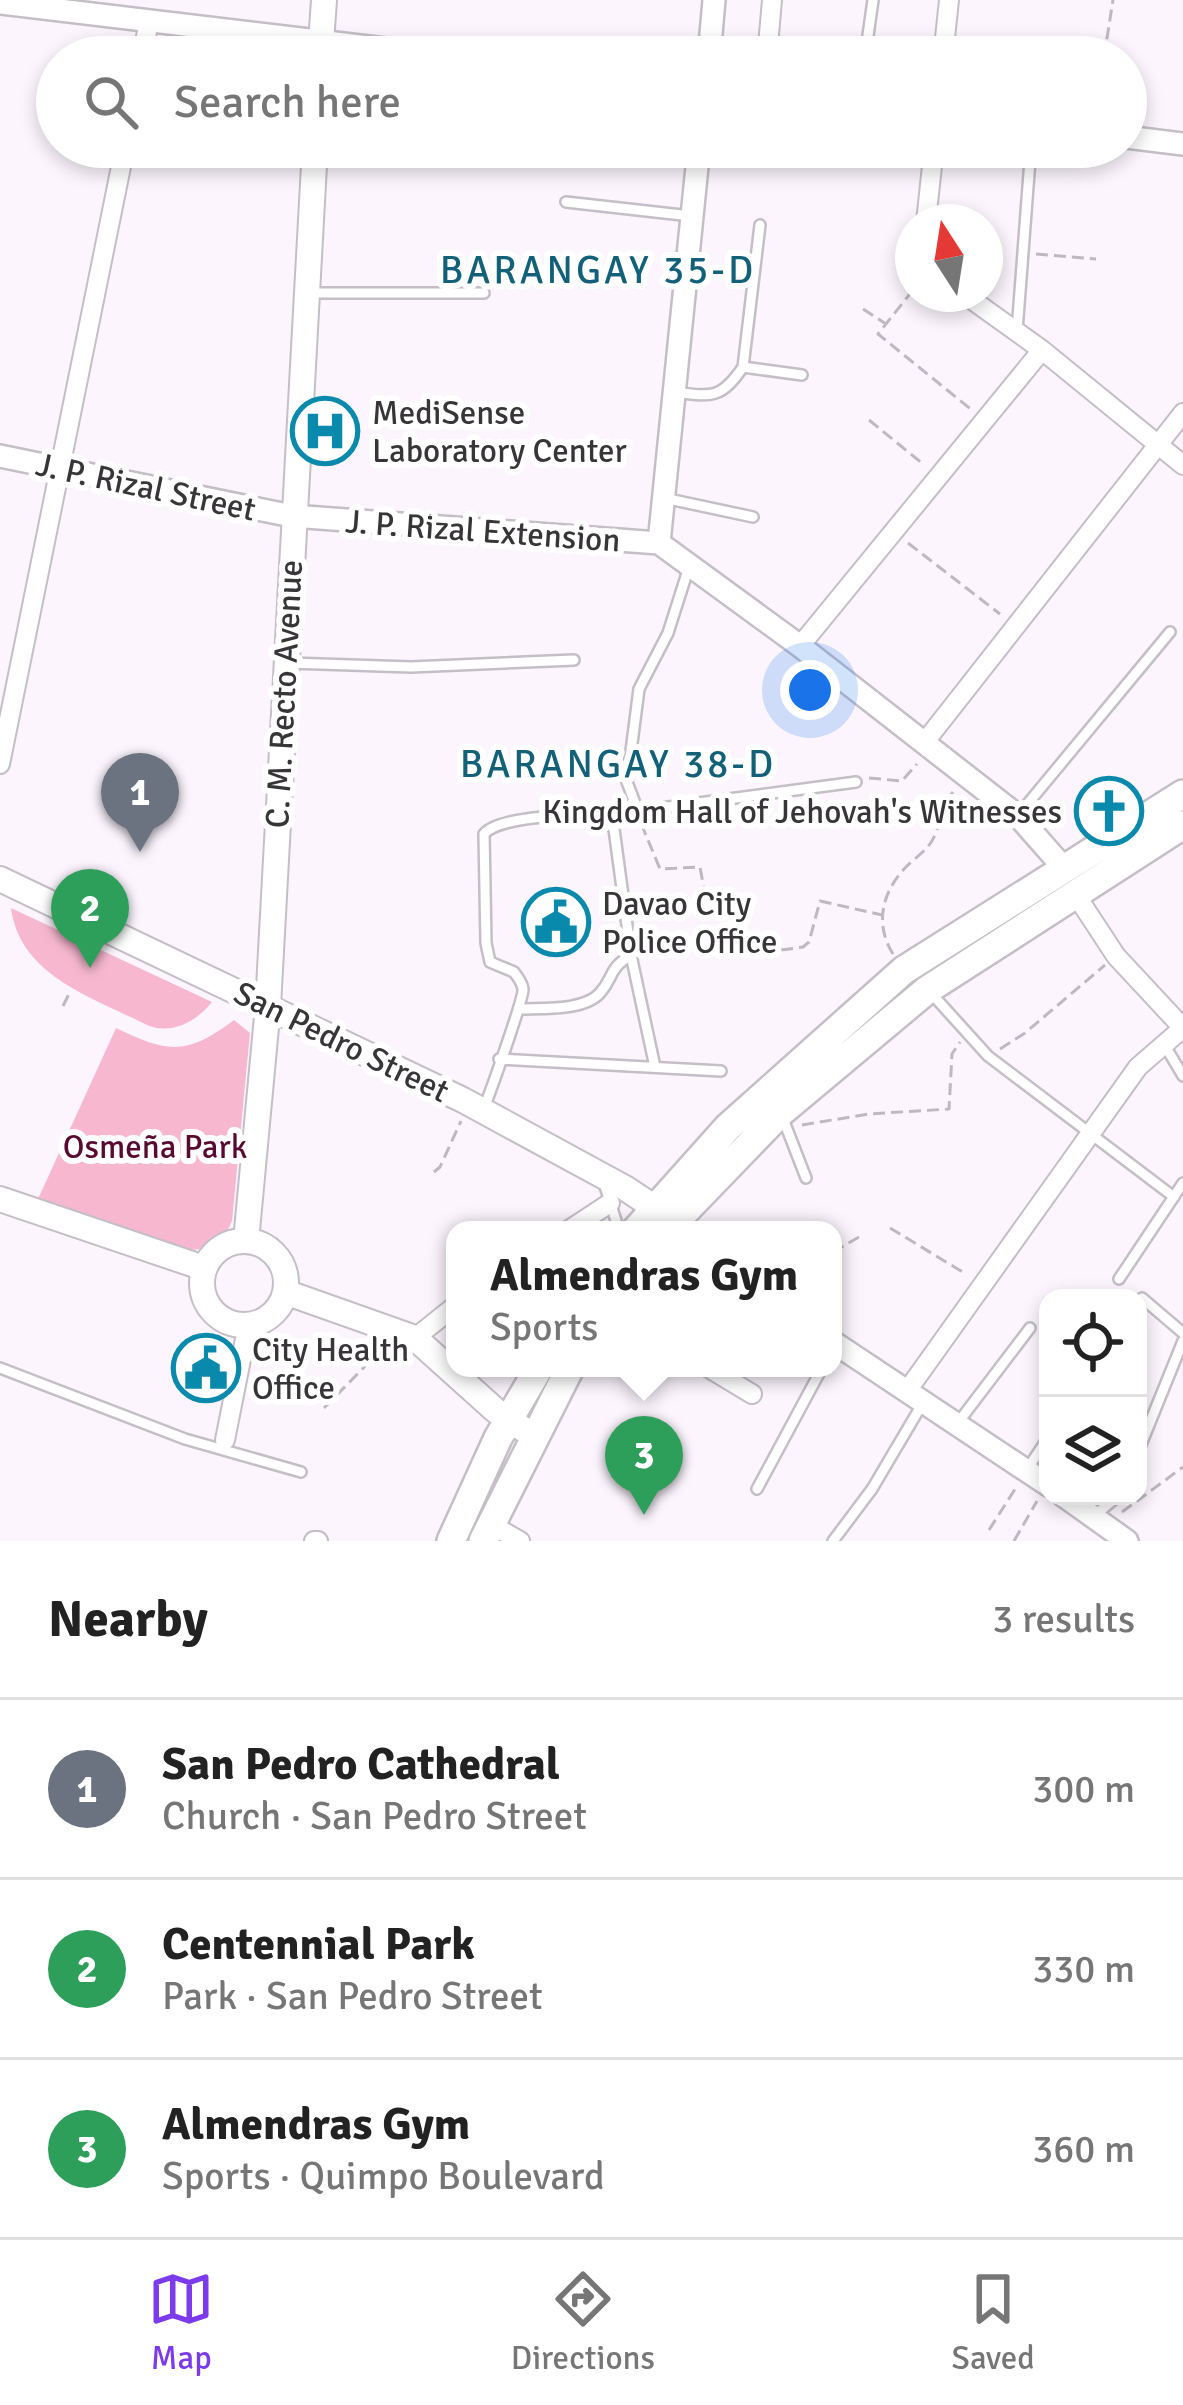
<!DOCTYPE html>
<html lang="en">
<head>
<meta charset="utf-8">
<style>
  body { margin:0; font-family:Signika,sans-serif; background:#f6f6f6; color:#222 }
  .controls { position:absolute; right:36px; bottom:36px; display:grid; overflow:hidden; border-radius:24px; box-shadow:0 6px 18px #0003 }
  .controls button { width:108px; height:108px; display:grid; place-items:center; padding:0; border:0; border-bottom:3px solid #e0e0e0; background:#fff; color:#222; font:60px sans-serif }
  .compass { position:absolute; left:895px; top:204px; width:108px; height:108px; border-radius:50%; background:#fff; box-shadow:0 6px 18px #0003; rotate:348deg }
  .you { position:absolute; left:810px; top:690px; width:42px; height:42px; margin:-30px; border:9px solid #fff; border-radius:50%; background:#1a73e8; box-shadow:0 0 0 18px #1a73e833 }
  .badge { display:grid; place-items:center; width:78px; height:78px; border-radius:50%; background:#7c3aed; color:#fff; font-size:39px; font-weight:700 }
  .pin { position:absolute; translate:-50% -99px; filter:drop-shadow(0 3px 6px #0008) }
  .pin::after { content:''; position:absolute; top:63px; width:42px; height:36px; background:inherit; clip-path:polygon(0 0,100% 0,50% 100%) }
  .popup { position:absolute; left:446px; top:1221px; width:396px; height:156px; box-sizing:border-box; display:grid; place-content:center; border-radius:24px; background:#fff; filter:drop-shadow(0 3px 9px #0005); font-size:39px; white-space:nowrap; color:#767676 }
  .popup b { font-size:45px; color:#222 }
  .popup::after { content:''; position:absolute; left:50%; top:100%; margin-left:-24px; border:24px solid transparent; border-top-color:#fff }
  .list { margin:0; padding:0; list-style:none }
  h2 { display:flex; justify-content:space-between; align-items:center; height:156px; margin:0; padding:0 48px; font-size:51px }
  h2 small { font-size:39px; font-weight:400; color:#767676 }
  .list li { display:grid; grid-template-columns:78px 1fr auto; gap:36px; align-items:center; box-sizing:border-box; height:180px; padding:0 48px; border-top:3px solid #e0e0e0 }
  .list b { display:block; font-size:45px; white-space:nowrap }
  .list p { margin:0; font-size:39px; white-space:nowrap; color:#767676 }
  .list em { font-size:39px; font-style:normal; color:#767676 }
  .icon { flex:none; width:66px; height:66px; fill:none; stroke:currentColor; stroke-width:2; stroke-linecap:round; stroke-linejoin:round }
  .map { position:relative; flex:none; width:1183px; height:1541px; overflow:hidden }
  .search { position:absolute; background:#fff; box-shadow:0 6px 18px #0003; left:36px; right:36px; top:36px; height:132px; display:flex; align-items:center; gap:30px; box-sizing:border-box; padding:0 42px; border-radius:66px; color:#767676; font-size:45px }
  .sheet { height:696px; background:#fff }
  nav { display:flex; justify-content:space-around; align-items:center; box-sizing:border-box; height:168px; border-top:3px solid #e0e0e0; background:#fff; font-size:33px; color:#767676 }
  nav a { display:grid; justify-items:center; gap:6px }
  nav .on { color:#7c3aed }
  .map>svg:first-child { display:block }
  .green { fill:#f7b8cf }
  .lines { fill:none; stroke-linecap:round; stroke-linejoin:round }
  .service-casing { stroke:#c5bec7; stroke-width:14 }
  .minor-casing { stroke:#c5bec7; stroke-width:22 }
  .tertiary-casing { stroke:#c5bec7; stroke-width:26 }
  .secondary-casing { stroke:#c5bec7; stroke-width:28 }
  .primary-casing { stroke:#c5bec7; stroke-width:32 }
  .path { stroke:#beb8c0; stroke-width:3; stroke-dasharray:12 6; stroke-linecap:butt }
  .service { stroke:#fff; stroke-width:9 }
  .minor { stroke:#fff; stroke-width:18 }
  .tertiary { stroke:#fff; stroke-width:21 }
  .secondary { stroke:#fff; stroke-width:24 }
  .primary { stroke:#fff; stroke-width:27 }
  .labels { text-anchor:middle; stroke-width:12; stroke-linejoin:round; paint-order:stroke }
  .poi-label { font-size:33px; fill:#383539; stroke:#fff; text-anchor:start }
  .street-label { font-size:33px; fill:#383539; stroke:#fff }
  .park-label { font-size:33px; fill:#580a31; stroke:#fff }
  .quarter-label { font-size:39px; letter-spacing:3px; fill:#126179; stroke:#fff }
</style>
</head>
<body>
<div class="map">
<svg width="1183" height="1541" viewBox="0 0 1183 1541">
  <rect width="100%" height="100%" fill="#fcf5fe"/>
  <!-- green -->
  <path class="green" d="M11,908l201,94c-16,20 -39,32 -63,24 -54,-28 -129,-49 -138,-118z
    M234,1020l16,13 -18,188c-8,20 -22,29 -43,29l-151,-51 78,-171c52,25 70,28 118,-8z"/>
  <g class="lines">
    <!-- service casing -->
    <g class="service-casing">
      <path id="service" d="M865,57l8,-57
        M597,155l1,-8
        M630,158l1,-11
        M566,202l125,14
        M310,293h174
        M1017,331l14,-184
        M743,367l59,8
        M675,392c37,5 46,7 68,-25l17,-142
        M664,498l89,19
        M688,570l-20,63 -29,56 -12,93 11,29 218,-29
        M290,663l121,4 163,-7
        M1020,813l150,-181
        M631,955l24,112
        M931,993l57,63 186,141
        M1164,1044l19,32
        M499,1059l222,12
        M484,1108c6,-15 40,-110 39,-119 -1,-7 -5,-11 -9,-17l-24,-10 -4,-19 -2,-109c15,-18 95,-21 120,-17l10,12 17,126c-24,15 -16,21 -31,38 -16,18 -57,15 -79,16
        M782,1116l24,62
        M603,1180l16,50
        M1119,1279l64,-96
        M1138,1304l4,-6 41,35
        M0,1368l185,71 116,33
        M957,1424l73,-96
        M1138,1452l45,-111
        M1028,1468l20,-30
        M757,1489l65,-121
        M1094,1516l24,-20
        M833,1541l39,-52 52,-88"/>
    </g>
    <!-- minor casing -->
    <g class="minor-casing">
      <path id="minor" d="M142,57l7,-36
        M767,57l5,-57
        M943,57l6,-57
        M926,222l8,-75
        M964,294l78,56 141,115
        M800,646l242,-296
        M924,743l259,-330
        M0,764l125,-617
        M1074,892l42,64 67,72
        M569,1230l41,-27
        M415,1338l40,-32
        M709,1368l43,26
        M907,1391l231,-324 45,-39
        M225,1440l23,-116
        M490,1524l30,17
        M314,1541h4"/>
    </g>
    <!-- tertiary casing -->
    <g class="tertiary-casing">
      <path id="tertiary" d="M0,3l453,54
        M709,57l5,-57
        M1126,137l57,7
        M0,456l292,60 367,27 141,103 218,170 45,51
        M659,543l40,-396
        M833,1342l215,143
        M1064,1496l63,45"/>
    </g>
    <!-- secondary casing -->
    <g class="secondary-casing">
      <path id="secondary" d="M320,57l4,-57
        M0,879l463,221 162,88 42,28
        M0,1199l204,69
        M246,1241l22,-235 47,-859
        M202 1283a42 42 0 1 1 84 0a42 42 0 1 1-84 0Z
        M285,1292l130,46 80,72 28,19"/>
    </g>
    <!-- primary casing -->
    <g class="primary-casing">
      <path id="primary" d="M636,1230l92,-103 176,-157 279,-176
        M667,1230l113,-117 147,-123 256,-165
        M451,1541l47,-103 41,-70
        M483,1541l87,-173"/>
    </g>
    <!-- path -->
    <path class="path" d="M1104,57l9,-57
      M1036,254l60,5
      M913,290l-35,44 95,77
      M863,309l23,15
      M869,420l54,44
      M908,543l92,71
      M869,778l33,3 15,-17
      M665,823l-22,5 17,41 40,-2 6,33 37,2 -3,19 -8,3v33l71,-10 6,-5 11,-41 62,14
      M893,954c-19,-30 -11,-63 14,-88 9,-9 22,-17 27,-29 8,-17 7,-29 19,-45
      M63,1006l6,-12
      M1000,1049l25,-16 80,-68
      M802,1125l67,-11 80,-5 3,-55 8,-12
      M434,1172l6,-5 21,-46
      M890,1228l76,46
      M833,1252l26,-15
      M324,1408l60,-61
      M1122,1512l61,-45
      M989,1530l28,-44
      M1014,1541l23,-40"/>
    <!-- service -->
    <use href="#service" class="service"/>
    <!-- minor -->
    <use href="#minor" class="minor"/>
    <!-- tertiary -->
    <use href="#tertiary" class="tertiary"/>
    <!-- secondary -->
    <use href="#secondary" class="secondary"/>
    <!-- primary -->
    <use href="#primary" class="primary"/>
  </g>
  <!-- icons -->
  <defs>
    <g id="hospital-ring" transform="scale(3.45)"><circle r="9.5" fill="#fff" stroke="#0989ab" stroke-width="1.5"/><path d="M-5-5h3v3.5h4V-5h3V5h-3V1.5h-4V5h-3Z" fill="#0989ab"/></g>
    <g id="church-ring" transform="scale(3.45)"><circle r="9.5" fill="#fff" stroke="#0989ab" stroke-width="1.5"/><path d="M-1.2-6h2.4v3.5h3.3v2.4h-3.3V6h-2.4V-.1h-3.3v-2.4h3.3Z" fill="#0989ab"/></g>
    <g id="civic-ring" transform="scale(3.45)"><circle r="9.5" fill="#fff" stroke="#0989ab" stroke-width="1.5"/><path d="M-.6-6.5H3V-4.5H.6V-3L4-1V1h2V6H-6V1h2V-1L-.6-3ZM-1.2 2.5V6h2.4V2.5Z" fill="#0989ab"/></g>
  </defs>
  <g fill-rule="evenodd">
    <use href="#hospital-ring" x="325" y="431"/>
    <use href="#church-ring" x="1109" y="811"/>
    <use href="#civic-ring" x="556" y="922"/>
    <use href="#civic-ring" x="206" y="1368"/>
  </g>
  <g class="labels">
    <!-- poi labels -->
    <g class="poi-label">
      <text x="372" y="424">MediSense<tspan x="372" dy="38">Laboratory Center</tspan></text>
      <text x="1062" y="823" text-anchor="end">Kingdom Hall of Jehovah's Witnesses</text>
      <text x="602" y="915">Davao City<tspan x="602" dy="38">Police Office</tspan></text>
      <text x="252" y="1361">City Health<tspan x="252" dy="38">Office</tspan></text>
    </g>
    <!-- street labels -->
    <g class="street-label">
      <text transform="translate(146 486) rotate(12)" y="12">J. P. Rizal Street</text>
      <text transform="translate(483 530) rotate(4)" y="12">J. P. Rizal Extension</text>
      <text transform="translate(283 694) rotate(-87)" y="12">C. M. Recto Avenue</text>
      <text transform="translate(342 1041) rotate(26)" y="12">San Pedro Street</text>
    </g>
    <!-- park labels -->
    <g class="park-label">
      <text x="155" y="1158">Osmeña Park</text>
    </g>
    <!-- quarter labels -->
    <g class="quarter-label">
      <text x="598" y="283">BARANGAY 35-D</text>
      <text x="618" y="777">BARANGAY 38-D</text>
    </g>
  </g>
</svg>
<div class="controls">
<button><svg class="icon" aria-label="locate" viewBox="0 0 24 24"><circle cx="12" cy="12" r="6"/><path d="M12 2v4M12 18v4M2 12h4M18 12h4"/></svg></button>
<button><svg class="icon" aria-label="layers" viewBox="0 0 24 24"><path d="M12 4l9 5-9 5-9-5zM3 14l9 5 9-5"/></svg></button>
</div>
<svg class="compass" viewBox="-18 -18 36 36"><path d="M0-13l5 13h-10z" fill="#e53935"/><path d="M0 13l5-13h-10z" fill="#767676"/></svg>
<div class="you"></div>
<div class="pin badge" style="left:140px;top:852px;background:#6b7280">1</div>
<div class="pin badge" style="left:90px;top:968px;background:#2e9e5b">2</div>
<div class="pin badge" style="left:644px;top:1515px;background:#2e9e5b">3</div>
<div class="popup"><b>Almendras Gym</b>Sports</div>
<div class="search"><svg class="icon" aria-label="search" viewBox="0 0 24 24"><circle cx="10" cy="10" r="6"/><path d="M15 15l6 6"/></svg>Search here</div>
</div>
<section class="sheet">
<h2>Nearby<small>3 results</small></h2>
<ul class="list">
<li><span class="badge" style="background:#6b7280">1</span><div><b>San Pedro Cathedral</b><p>Church · San Pedro Street</p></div><em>300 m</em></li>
<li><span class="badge" style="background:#2e9e5b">2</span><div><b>Centennial Park</b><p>Park · San Pedro Street</p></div><em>330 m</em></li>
<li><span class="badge" style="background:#2e9e5b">3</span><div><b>Almendras Gym</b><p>Sports · Quimpo Boulevard</p></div><em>360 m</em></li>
</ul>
</section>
<nav>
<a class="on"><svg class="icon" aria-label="map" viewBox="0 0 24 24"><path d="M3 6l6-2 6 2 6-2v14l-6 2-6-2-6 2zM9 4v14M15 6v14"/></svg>Map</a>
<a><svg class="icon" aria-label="directions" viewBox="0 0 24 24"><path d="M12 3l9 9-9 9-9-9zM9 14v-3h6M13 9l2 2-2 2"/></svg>Directions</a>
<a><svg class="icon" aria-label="saved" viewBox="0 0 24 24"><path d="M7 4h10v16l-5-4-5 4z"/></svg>Saved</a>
</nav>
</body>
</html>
